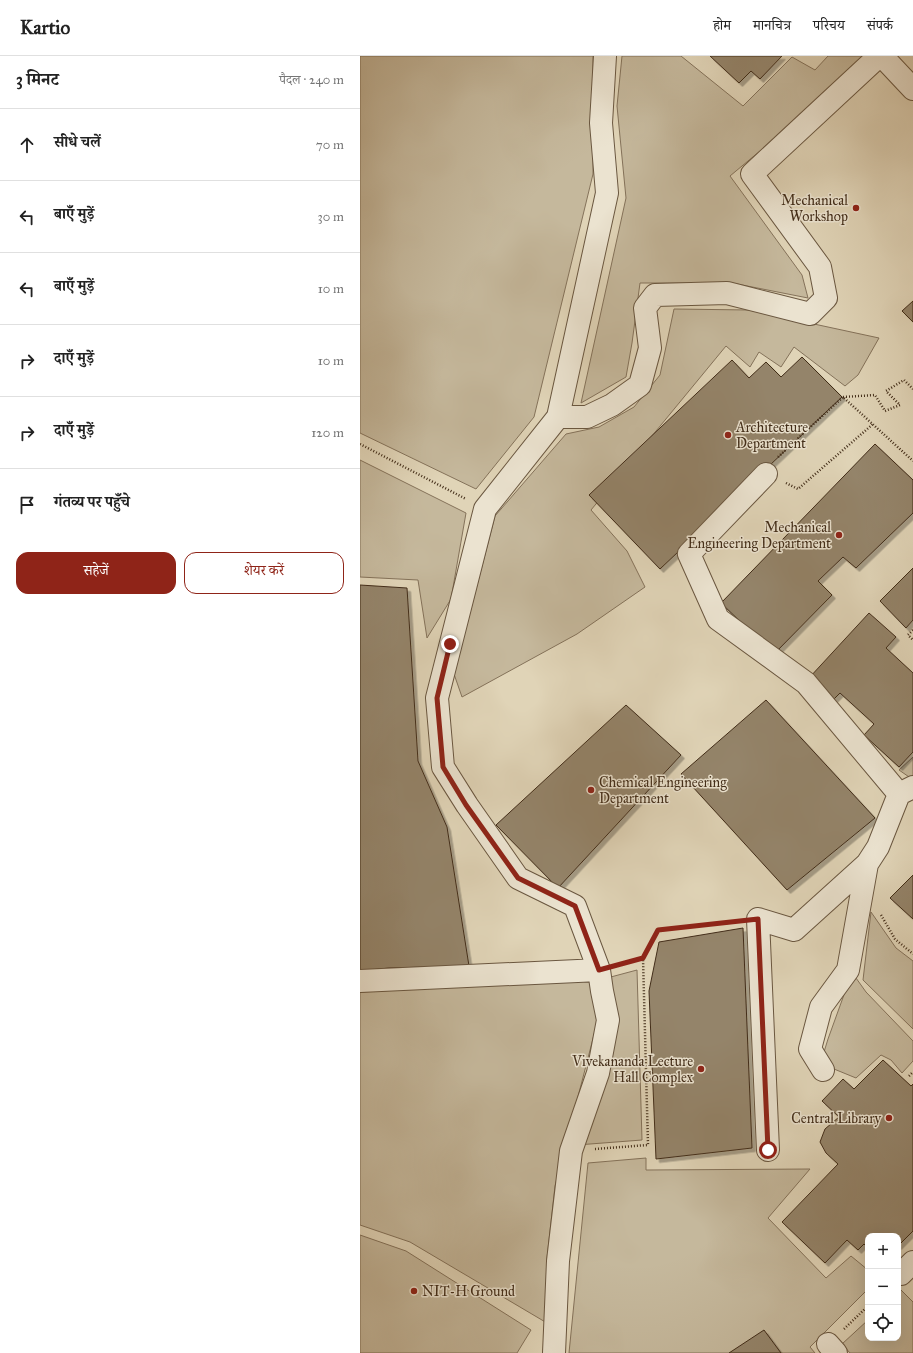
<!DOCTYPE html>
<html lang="hi">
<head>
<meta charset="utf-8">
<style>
  body { margin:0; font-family:"IM FELL Great Primer","Noto Serif Devanagari",serif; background:#f2f2f2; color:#222 }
  .controls { position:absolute; right:12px; bottom:12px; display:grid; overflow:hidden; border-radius:8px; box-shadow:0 4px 16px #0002 }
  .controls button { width:36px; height:36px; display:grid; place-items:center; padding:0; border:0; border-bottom:1px solid #e0e0e0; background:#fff; color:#222; font:20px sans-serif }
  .stop { position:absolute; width:12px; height:12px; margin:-9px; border:3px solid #8f2418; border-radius:50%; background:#fff }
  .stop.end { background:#8f2418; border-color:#fff; box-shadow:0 1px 4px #0008 }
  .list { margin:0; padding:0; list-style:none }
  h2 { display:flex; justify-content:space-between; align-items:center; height:52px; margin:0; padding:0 16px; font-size:17px }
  h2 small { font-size:13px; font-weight:400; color:#767676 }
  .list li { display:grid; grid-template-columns:26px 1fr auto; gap:12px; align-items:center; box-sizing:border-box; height:72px; padding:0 16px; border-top:1px solid #e0e0e0 }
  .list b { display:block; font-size:15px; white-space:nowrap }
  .list em { font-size:13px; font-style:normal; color:#767676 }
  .actions { display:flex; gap:8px; padding:12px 16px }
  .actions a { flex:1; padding:9px 0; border:1px solid #8f2418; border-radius:12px; text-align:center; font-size:14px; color:#8f2418 }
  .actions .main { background:#8f2418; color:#fff }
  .icon { flex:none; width:22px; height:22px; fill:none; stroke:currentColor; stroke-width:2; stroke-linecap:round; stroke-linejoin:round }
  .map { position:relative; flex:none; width:553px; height:1297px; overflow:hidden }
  header { display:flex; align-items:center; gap:24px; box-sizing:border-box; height:56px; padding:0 20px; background:#fff; border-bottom:1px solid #e0e0e0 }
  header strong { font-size:19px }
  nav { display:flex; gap:22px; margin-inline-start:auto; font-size:14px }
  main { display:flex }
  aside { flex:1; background:#fff }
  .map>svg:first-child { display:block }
  .green { fill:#c5b89c; stroke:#84725a }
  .building { fill:#94846b; stroke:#422d19; filter:url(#shadow) }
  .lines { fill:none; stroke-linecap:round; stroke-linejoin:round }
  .minor-casing { stroke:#6a5740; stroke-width:24 }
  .path { stroke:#422d19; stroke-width:2.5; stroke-dasharray:1 2; stroke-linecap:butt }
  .minor { stroke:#ebe3d0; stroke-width:22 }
  .route { stroke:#8f2418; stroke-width:5 }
  .poi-dot { fill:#8f2418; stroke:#ebe3d0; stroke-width:1.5 }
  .labels { text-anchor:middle; stroke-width:3; stroke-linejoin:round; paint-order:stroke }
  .poi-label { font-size:14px; fill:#422d19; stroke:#ebe3d0; text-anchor:end }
</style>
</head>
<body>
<header>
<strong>Kartio</strong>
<nav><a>होम</a><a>मानचित्र</a><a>परिचय</a><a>संपर्क</a></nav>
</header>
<main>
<aside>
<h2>3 मिनट<small>पैदल · 240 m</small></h2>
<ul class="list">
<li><svg class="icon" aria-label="ahead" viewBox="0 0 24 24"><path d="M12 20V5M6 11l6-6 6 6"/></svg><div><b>सीधे चलें</b></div><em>70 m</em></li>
<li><svg class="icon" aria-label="left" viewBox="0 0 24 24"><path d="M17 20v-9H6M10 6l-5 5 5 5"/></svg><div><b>बाएँ मुड़ें</b></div><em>30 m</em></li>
<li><svg class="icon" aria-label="left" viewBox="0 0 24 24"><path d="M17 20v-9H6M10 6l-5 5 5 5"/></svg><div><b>बाएँ मुड़ें</b></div><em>10 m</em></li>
<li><svg class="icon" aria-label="right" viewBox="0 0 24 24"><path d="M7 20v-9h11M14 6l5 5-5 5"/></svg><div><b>दाएँ मुड़ें</b></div><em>10 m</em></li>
<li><svg class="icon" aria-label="right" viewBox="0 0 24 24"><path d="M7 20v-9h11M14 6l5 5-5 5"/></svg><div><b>दाएँ मुड़ें</b></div><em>120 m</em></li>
<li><svg class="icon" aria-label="arrive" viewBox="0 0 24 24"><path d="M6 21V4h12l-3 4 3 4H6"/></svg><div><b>गंतव्य पर पहुँचे</b></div></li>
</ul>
<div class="actions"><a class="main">सहेजें</a><a>शेयर करें</a></div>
</aside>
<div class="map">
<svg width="553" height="1297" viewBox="0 0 553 1297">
  <defs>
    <filter id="shadow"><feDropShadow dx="3.5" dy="3.5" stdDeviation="0" flood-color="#0004"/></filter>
  </defs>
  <rect width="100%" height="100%" fill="#e0d4b7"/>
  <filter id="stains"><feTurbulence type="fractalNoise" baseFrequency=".005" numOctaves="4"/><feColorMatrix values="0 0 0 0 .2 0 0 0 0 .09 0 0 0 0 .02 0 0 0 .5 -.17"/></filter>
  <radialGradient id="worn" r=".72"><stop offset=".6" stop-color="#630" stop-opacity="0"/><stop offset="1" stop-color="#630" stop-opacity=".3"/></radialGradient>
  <!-- green -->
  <path class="green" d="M0,0h233v118l-59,243 -58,72 -116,-56z
    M262,0h59l62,50 49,-49 23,13 13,-14h46l-144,120 72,99 6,23 -76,-15h-92l-8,60 -6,34 -45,26 45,-205 -9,-92z
    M314,253l75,1 130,28 -21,37 -13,11 -51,-39 -13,20 -22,-15 -9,15 -24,-21 -135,164 36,41 18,36 -68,47 -115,63 -8,-23 41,-158 71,-82 33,-7 35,-20 26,-32z
    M0,404l106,53 -15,86 -24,39 -9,-58 -58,-3z
    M553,701v21l-1,1 -13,-9z
    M511,856l25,36 17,13v68l-50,-49z
    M277,914l5,170 -65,5 30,-167z
    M496,922l10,14 47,49v20l-11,12 -11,-13 -10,-5 -25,23 -22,-9 -10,-17 4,-13 17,-47z
    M231,924l6,43 -42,163 -8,72v65l-137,-81 -50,-17v-233z
    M286,1102v12l164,-1 -42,49 58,60 25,-22 17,14v19l-58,58 5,6h-246l19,-190z
    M0,1179l46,16 125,79 -14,23h-157z
    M541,1234l12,12v51h-63l-8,-9 26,-24v18h30v-46z"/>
  <!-- building -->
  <path class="building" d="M350,0h72l-22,23 -9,-8 -12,12z
    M553,245v21l-11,-11z
    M442,301l40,40 -182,172 -71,-74 143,-135 17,18 17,-16 15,15z
    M515,388l38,36v33l-57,55 -13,-11 -25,24 14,14 -58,59 -53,-51z
    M553,512v52l-7,8 -26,-27z
    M0,529l47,3 11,173 29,66 22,139 -80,2 -29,3z
    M509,557l27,24 -10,11 27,25v79l-14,15 -35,-32 10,-11 -34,-31 -7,7 -24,-22z
    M406,644l109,118 -88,72 -106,-116z
    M266,649l55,50 -123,133 -62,-63z
    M553,819v44l-23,-21z
    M383,872l9,220 -96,11 -7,-168 10,-49z
    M523,1004l28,26 2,-2v147l-15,15v-10h-30v12l-4,-4 -6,6 -11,-10 -22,23 -43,-41 56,-58 -12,-11 -6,-11 5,-13 14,-12 -17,-16 21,-22 11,10z
    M404,1274l17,23h-52z"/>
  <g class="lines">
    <!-- minor casing -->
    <g class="minor-casing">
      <path id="minor" d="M522,0l31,33
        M198,361h29l25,-12 28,-20 10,-37 -5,-40 10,-13 72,-2 83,21 16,-16 -6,-31 -68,-93 127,-118
        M406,418l-77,80 29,65 88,64 93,111
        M0,925l239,-11
        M463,1014l-13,-21 11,-42 27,-37 19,-106
        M408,1094l-10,-231 36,11 73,-66 11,-17 21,-53 14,-7
        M541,1218l12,-12
        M468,1288l8,9
        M194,1297l4,-92 13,-110 27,-78 10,-53 -6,-29 -3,-21 -24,-64 -57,-28 -51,-73 -24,-38 -6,-69 48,-189 73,-92 49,-224 -6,-70 4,-67"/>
    </g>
    <!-- path -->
    <path class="path" d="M483,341l32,-2 10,16 15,-6 -14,-14 18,-11 9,9
      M0,388l106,55
      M418,401l65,-60 70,64
      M426,427l12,6 75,-65
      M553,574l-5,5 5,5
      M521,859l14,24 18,15
      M259,909l24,-7 15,-28 78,-8
      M549,1020l4,-4
      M235,1093l53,-4 -5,-187
      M484,1273l24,-23"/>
    <!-- minor -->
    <use href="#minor" class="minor"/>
  </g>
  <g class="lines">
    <!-- route -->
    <path class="route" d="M90,588l-13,54 6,69 23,38 52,73 57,28 24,64 44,-12 15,-28 100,-11 10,231"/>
  </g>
  <!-- markers -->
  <g class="poi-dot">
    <circle cx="496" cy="152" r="4"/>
    <circle cx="368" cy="379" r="4"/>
    <circle cx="479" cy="479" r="4"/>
    <circle cx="231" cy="734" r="4"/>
    <circle cx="341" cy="1013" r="4"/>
    <circle cx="529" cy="1062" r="4"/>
    <circle cx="54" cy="1235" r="4"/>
  </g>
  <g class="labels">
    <!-- poi labels -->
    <g class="poi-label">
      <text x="488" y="149">Mechanical<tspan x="488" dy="16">Workshop</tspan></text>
      <text x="376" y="376" text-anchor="start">Architecture<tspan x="376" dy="16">Department</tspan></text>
      <text x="471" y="476">Mechanical<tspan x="471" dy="16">Engineering Department</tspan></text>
      <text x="239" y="731" text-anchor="start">Chemical Engineering<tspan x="239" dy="16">Department</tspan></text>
      <text x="333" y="1010">Vivekananda Lecture<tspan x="333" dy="16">Hall Complex</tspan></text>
      <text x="521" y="1067">Central Library</text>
      <text x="62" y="1240" text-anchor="start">NIT-H Ground</text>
    </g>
  </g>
  <rect width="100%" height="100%" filter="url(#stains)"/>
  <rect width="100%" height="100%" fill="url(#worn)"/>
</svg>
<div class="controls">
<button>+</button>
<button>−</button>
<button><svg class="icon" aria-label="locate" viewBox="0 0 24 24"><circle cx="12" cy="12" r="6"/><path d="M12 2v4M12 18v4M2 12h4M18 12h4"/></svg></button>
</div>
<div class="stop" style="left:408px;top:1094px"></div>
<div class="stop end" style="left:90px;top:588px"></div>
</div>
</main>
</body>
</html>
